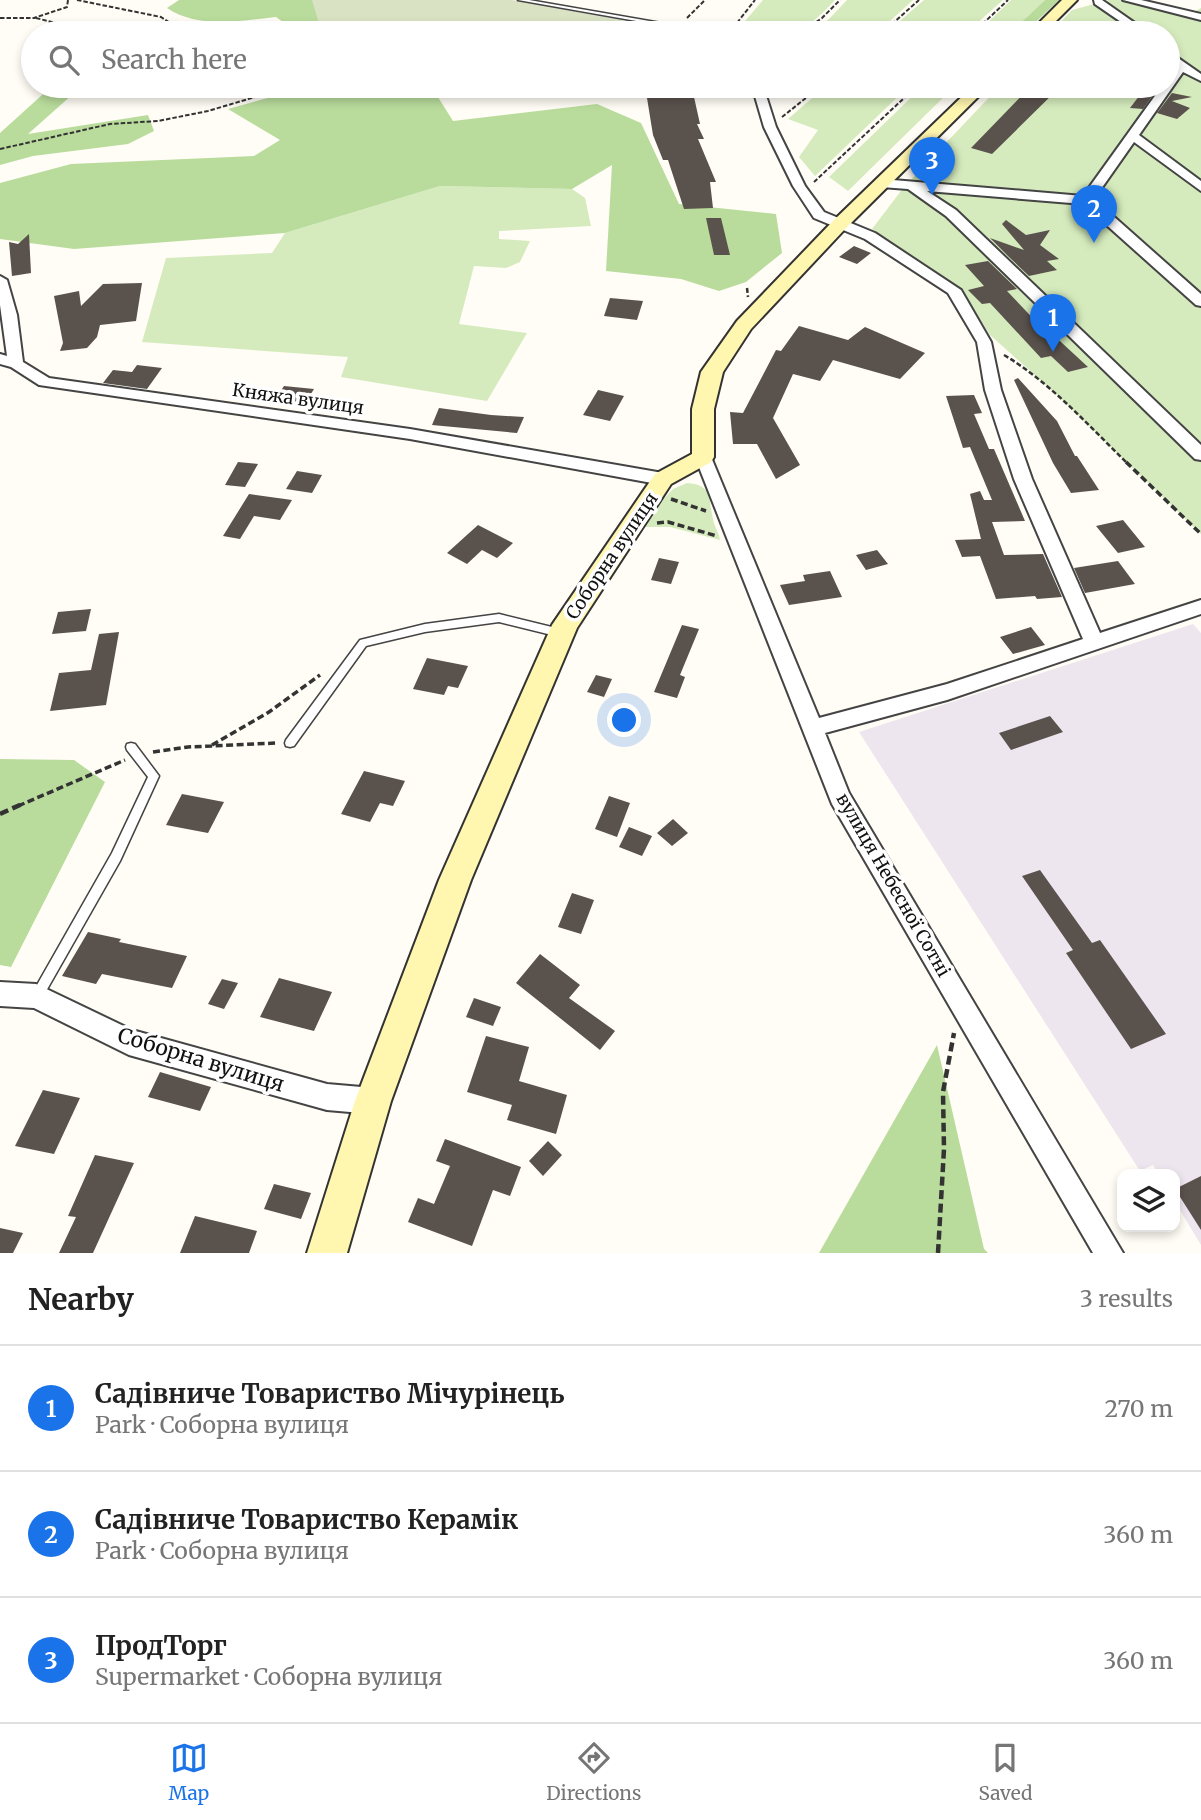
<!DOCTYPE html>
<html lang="en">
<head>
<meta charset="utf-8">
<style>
  body { margin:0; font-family:Merriweather,serif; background:#f2f2f2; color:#222 }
  .controls { position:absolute; right:21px; bottom:21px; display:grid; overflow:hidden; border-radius:14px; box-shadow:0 4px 10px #0003 }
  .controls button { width:63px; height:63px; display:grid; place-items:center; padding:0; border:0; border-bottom:2px solid #e0e0e0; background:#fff; color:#222; font:35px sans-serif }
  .you { position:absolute; left:625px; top:721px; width:24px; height:24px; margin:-18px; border:5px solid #fff; border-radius:50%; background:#1a73e8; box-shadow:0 0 0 10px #1a73e833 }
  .badge { display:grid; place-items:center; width:46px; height:46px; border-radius:50%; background:#1a73e8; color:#fff; font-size:23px; font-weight:700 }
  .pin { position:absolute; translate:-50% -58px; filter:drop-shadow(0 2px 4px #0008) }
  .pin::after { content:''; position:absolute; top:37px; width:24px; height:21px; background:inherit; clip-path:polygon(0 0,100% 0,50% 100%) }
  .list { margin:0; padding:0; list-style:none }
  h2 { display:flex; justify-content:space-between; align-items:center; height:91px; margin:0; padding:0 28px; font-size:30px }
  h2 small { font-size:23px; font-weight:400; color:#767676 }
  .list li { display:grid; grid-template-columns:46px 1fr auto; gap:21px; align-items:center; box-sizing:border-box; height:126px; padding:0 28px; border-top:2px solid #e0e0e0 }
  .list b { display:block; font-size:26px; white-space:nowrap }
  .list p { margin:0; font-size:23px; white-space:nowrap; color:#767676 }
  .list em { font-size:23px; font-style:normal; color:#767676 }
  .icon { flex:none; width:38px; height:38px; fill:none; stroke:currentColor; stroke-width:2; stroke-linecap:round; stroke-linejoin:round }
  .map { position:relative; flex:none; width:1201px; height:1253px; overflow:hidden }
  .search { position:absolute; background:#fff; box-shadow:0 4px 10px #0003; left:21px; right:21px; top:21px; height:77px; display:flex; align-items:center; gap:18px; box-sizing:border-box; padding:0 24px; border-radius:38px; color:#767676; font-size:26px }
  .sheet { height:469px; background:#fff }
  nav { display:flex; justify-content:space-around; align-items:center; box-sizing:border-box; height:98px; border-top:2px solid #e0e0e0; background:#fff; font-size:19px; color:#767676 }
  nav a { display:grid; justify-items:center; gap:4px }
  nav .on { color:#1a73e8 }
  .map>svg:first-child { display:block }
  .industrial { fill:#eee6ef }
  .green { fill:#d5ebbd }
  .forest { fill:#b9dc9c }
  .cemetery { fill:#d9e3c4 }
  .building { fill:#5a524d }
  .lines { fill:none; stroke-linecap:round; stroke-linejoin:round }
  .service-casing { stroke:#444; stroke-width:3 }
  .minor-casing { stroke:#444; stroke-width:4 }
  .secondary-casing { stroke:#333; stroke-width:4 }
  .path-far3 { stroke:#333; stroke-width:2; stroke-dasharray:4.5 2; stroke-linecap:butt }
  .path-far2 { stroke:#333; stroke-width:2.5; stroke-dasharray:5 2.5; stroke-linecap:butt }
  .path-far1 { stroke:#333; stroke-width:3.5; stroke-dasharray:7 3.5; stroke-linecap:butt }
  .path { stroke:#333; stroke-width:4.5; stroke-dasharray:9 4.5; stroke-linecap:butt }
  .service { fill:#fff; fill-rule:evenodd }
  .minor { fill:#fff; fill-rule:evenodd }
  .secondary { fill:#fff6b0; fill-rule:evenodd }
  .labels { text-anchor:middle; stroke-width:7; stroke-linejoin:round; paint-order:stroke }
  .street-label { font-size:18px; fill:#111; stroke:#fff }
  .near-street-label { font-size:21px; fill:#111; stroke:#fff }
</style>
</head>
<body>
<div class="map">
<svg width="1201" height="1253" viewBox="0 0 1201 1253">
  <rect width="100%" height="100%" fill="#fffdf5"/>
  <!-- industrial -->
  <path class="industrial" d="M1193,624l8,9v612l-26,-43v-28h-17l-5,-9 -13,6 -281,-439z"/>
  <!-- green -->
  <path class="green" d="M763,0h72c-28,30 -35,33 -75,33l7,-7 -22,-5z
    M847,0h66l-36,33h-68l20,-14z
    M924,0h79l-37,33h-80z
    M1011,0h34l-35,33h-33z
    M1109,0h13l68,14 11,-6v526l-143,-138 -68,-61 -28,-44 -90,-62 32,-42 96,-101h168v-53h-118l22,-23z
    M826,86h83l-94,90 -16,-19 19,-27 -30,-11z
    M923,86h32l-107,105 -19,-14z
    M440,186l132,3 13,9 6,28 -92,5v8l31,2 -10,21 -14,6 -32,-2 -15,58 68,9 -40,68 -146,-24 7,-20 -206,-15 24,-84 106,-5 13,-20z
    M687,483c27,2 21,17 26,36 1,7 6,14 7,21l-50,-13h-24l-2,-7 29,-31z"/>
  <!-- forest -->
  <path class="forest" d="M179,0h216l-5,33h-97l-3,-6 -14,-10c-36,4 -78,12 -109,-9z
    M1045,0h14l-35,33h-14z
    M52,86h30l-54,48 120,-19 6,16 -26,13 -95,12 -33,9v-32z
    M311,86h120l22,35 144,-17 44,19 38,81 97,10 6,39 -36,29 -27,9 -38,-12 -75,-8 6,-106 -40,24 -132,-3 -155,47 -211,16 -74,-10v-56l71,-19 183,-8 26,-16 -52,-31z
    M635,86h87l-5,5 -70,2z
    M0,759l74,1 31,22 -94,185 -11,-2z
    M937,1045l47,204 4,4h-169z"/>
  <!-- cemetery -->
  <path class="cemetery" d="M312,0h200l109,20 31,11 -13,2h-313l-6,-6z"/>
  <!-- building -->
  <path class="building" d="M1031,86h30l-69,68 -21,-6z
    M1146,87l11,2 -14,20 -13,-1z
    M1172,93l20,4 -20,4 18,7 -13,11 -20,-6z
    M694,97l6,27h-3l7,15h-6l18,43h-6l3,26 -29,1 -16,-49h-5l-10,-25 -6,-37z
    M706,218h15l9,37h-16z
    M1006,220l20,15 24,-5 -10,15 19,14 -12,2 10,9 -28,6 -20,-19 -19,-19 34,12 -22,-26z
    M29,234l2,39 -19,3 -3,-34 9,2z
    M854,246l17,7 -14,11 -18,-7z
    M988,261l29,28 -10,2 37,39h4l40,37 -20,5 -17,-16 -10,2 -51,-55 -8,1 -14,-14 16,-4 -19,-21z
    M142,283l-6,38 -36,4 -3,12 -10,11 -27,3 3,-8 -9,-47 25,-5 2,15 22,-22z
    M610,298l33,3 -6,19 -33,-4z
    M799,326l49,14 17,-13 60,26 -25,26 -67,-19 -13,21 -27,-7 -20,44 27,47 -24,14 -19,-35h-24l-3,-32 13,1 33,-63 5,1z
    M137,365l25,3 -15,21 -44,-6 10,-13 19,2z
    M1018,378l39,43 18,35h2l22,34 -28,3 -18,-30 -39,-83z
    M284,386l30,3 -10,16 -30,-4z
    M598,390l26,6 -14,25 -27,-6z
    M974,395l8,18 -8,1 15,35h5l31,72 -33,1 12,33 39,-1 19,43 -25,2 -2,-3 -39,3 -16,-43 -18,1 -7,-17 26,-1 -11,-45 10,-3 4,9h8l-22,-53 -7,1 -17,-52z
    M439,408l52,7 33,2 -7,16 -85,-8z
    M238,462l20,2 -13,23 -20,-2z
    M297,471l25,4 -10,18 -26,-4z
    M249,494l43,6 -12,20 -26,-4 -14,23 -17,-3z
    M1123,520l22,27 -27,6 -22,-27z
    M478,525l35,18 -16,15 -15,-8 -15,14 -20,-11z
    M877,550l11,14 -22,6 -10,-15z
    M659,558l20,4 -8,22 -20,-4z
    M1118,561l17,23 -50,9 -11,-25z
    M830,571l12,26 -53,8 -9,-20 25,-4 -2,-6z
    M91,609l-5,22 -34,3 6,-22z
    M682,625l17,4 -19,46 5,2 -8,21 -23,-6z
    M1031,627l14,18 -32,9 -13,-17z
    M119,632l-13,73 -56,6 9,-38 32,-3 8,-36z
    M427,658l41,8 -10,22 -10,-2 -4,9 -31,-6z
    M596,675l16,4 -8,18 -17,-5z
    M1050,716l13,16 -52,18 -12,-17z
    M364,771l41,10 -12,25 -13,-3 -10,19 -29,-8z
    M182,794l42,8 -16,31 -42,-8z
    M609,796l21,7 -13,34 -22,-8z
    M673,819l15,14 -16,13 -15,-13z
    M629,827l23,9 -10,20 -23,-9z
    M1040,870l52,73 8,-3 66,94 -35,15 -65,-96 7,-3 -51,-74z
    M572,893l22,7 -13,34 -23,-7z
    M88,932l33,7 -2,3 68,14 -15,32 -70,-14 -6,10 -34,-8z
    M540,954l40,31 -11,13 46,33 -15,19 -84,-67z
    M279,978l53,14 -18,39 -54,-14z
    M222,979l16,4 -14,26 -16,-5z
    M474,998l27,9 -8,19 -27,-9z
    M486,1036l43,11 -10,34 48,14 -11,39 -49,-14 5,-15 -45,-13z
    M160,1072l51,15 -11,24 -52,-14z
    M43,1090l37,8 -26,56 -39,-8z
    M445,1139l76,28 -11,29 -17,-6 -21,56 -64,-24 10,-24 16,6 16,-38 -14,-5z
    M548,1141l14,14 -19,21 -14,-15z
    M95,1155l39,8 -41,90h-34l17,-36 -8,-1z
    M1201,1176v54l-26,-41z
    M274,1184l37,9 -10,26 -37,-10z
    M195,1216l62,15 -8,22h-69z
    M0,1228l23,5 -10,20h-13z"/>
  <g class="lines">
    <!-- service casing -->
    <g class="service-casing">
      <path id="service" d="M518,0h11l178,31 -3,2z
        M657,27l2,1v2l-46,3h-24l3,-2z
        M499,614l61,15 3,1 2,3 -2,3 -3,1 -61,-15 -74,10 -59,14 -72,100 -4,1 -4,-1 -1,-3 1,-3 74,-100 65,-16z
        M131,743l4,1 24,32 -39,85 -79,139 -4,2 -4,-2 -2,-4 2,-4 79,-139 36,-76 -21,-27 -1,-3 1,-3z"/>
    </g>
    <!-- minor casing -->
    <g class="minor-casing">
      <path id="minor" d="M1094,0h8l47,33h-12l-42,-29z
        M1123,0h18l60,14v6z
        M669,23l4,1v4l-16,5h-15z
        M704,28l11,5h-15v-4z
        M1168,51l33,23v7l-18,-9 -44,63 62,46v10l-67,-49 -40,57 107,95v12l-5,-1 -113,-101 -156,-13 29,19 245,235v15l-6,-1 -249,-243 -38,-27 -27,-2 -6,-4 6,-4 202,17 79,-110h6v-8l7,-11 -7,-7z
        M752,86h11l13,41 29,59 19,26 51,21 86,57 30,52 10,48 31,89 68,154 101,-33v14l-254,86 -122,33 24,60 274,460h-30l-261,-449 -137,-347 8,-5 8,5 108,261 128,-34 136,-45 -69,-160 -29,-89 -8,-48 -29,-49 -83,-54 -51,-21 -21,-32 -29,-59z
        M0,276l7,4 10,35 6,47 26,16 361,51 253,44 9,6 -9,6 -253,-46 -371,-54 -28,-18 -11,-3v-10l7,2 -7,-51z
        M0,982l36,2 96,46 195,54 46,4 9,4 4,9 -4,9 -9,4 -46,-4 -198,-55 -95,-47 -34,-2z"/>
    </g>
    <!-- secondary casing -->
    <g class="secondary-casing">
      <path id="secondary" d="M1062,0h15l-33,33h-15z
        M973,86h16l-144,143 -94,100 -28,43 -9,37v48l-3,5 -40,22 -94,144 -106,252 -80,221 -44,152h-40l48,-152 84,-221 113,-255 103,-151 37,-20v-45l9,-37 36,-51 96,-100z"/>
    </g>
    <!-- path-far3 -->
    <path class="path-far3" d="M77,0l84,17 24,16
      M0,18h34l33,-11 1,-7
      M36,18l59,15
      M687,18l18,-18
      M729,33l26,-33
      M800,33l22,-15 18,-18
      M882,33l37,-33
      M973,33l35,-33
      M782,117l39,-31
      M0,149l110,-25 48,-3 50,-10 84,-25
      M814,182l103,-96"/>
    <!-- path-far2 -->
    <path class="path-far2" d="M747,288l1,9
      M1004,355c47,28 85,71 124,109"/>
    <!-- path-far1 -->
    <path class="path-far1" d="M1126,462l75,72
      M671,499l35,12
      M657,523l11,-1 49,14
      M212,745l57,-33 51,-37
      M153,752l35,-5 89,-4
      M18,806l107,-46"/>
    <!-- path -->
    <path class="path" d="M0,814l22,-10
      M938,1253l6,-104 -1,-57 11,-59"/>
    <!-- service -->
    <use href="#service" class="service"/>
    <!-- minor -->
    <use href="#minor" class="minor"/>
    <!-- secondary -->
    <use href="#secondary" class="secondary"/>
  </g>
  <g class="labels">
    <!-- street labels -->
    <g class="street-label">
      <text transform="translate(298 399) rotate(8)" y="6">Княжа вулиця</text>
      <text transform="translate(612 556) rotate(-56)" y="6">Соборна вулиця</text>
      <text transform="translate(893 885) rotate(60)" y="6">вулиця Небесної Сотні</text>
    </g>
    <!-- near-street labels -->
    <g class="near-street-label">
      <text transform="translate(201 1060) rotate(17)" y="7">Соборна вулиця</text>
    </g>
  </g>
</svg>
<div class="controls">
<button><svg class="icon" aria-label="layers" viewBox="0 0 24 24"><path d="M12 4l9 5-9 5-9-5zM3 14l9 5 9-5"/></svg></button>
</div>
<div class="you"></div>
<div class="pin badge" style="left:1053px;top:352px">1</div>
<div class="pin badge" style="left:1094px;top:243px">2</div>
<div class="pin badge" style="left:932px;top:195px">3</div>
<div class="search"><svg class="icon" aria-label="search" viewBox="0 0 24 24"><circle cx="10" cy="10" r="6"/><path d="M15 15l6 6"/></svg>Search here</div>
</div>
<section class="sheet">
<h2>Nearby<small>3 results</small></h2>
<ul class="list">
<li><span class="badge">1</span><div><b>Садівниче Товариство Мічурінець</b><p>Park · Соборна вулиця</p></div><em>270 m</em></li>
<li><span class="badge">2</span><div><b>Садівниче Товариство Керамік</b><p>Park · Соборна вулиця</p></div><em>360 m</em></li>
<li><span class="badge">3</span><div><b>ПродТорг</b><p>Supermarket · Соборна вулиця</p></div><em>360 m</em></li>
</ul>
</section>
<nav>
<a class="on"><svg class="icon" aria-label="map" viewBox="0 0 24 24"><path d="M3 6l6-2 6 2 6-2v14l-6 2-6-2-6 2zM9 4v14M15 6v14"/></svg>Map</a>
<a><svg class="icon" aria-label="directions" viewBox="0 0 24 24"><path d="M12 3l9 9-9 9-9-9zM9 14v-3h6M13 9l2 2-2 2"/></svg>Directions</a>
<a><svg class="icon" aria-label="saved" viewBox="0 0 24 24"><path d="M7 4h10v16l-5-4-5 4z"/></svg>Saved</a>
</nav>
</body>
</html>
